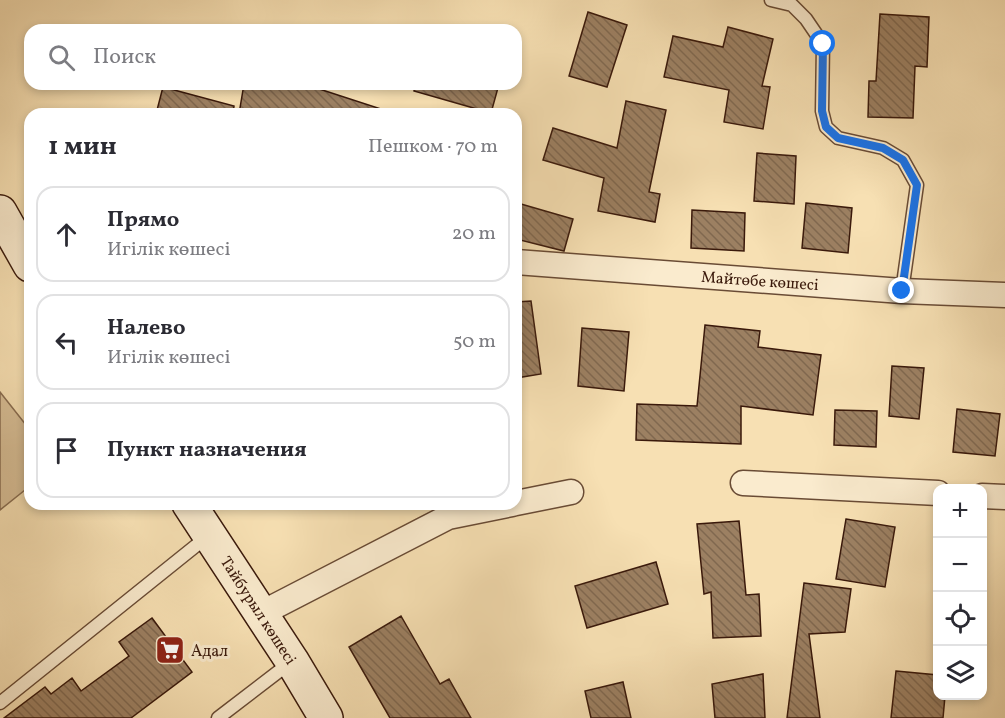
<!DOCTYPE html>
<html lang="ru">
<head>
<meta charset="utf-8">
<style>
  body { margin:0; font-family:Vollkorn,serif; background:#f2f2f3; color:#2b2b33 }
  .controls { position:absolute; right:18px; bottom:18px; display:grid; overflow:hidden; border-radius:12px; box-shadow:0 3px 9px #0003 }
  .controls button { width:54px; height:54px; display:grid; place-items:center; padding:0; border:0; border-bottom:2px solid #e1e1e2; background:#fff; color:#2b2b33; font:30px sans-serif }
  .stop { position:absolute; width:18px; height:18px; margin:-14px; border:4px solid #1a73e8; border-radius:50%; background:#fff }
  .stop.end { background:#1a73e8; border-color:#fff; box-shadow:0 2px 6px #0008 }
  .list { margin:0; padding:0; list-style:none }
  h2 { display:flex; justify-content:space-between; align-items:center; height:78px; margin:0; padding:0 24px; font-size:26px }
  h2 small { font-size:20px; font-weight:400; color:#7c7c81 }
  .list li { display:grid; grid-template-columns:39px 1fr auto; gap:18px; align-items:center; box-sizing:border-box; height:96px; margin:0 12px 12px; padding:0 12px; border:2px solid #e1e1e2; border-radius:18px }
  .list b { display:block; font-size:22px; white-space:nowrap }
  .list p { margin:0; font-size:20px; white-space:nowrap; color:#7c7c81 }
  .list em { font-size:20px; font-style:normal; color:#7c7c81 }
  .icon { flex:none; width:33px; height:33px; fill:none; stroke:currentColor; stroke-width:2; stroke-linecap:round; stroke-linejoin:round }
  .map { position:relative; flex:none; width:1005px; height:718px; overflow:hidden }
  .search { position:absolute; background:#fff; box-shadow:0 3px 9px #0003; left:24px; top:24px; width:498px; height:66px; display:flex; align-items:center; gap:15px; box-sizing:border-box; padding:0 21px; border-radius:18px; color:#7c7c81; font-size:22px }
  .panel { position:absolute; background:#fff; box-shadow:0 3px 9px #0003; left:24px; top:108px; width:498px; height:402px; border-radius:18px }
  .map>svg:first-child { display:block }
  .grass { fill:#d7be96; stroke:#886c50; stroke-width:1.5 }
  .building { fill:url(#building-back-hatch); stroke:#3a190b; stroke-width:1.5 }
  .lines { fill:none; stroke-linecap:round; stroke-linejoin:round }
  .lane-casing { stroke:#694b35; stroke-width:15 }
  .street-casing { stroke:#694b35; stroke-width:27 }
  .secondary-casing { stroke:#3a190b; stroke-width:36 }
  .lane { stroke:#faebce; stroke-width:12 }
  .street { stroke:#faebce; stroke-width:24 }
  .secondary { stroke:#faebce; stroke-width:33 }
  .route { stroke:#1a73e8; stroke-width:8 }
  .labels { text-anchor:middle; stroke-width:6; stroke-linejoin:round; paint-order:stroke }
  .street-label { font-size:16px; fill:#3a190b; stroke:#faebce }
  .poi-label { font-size:16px; fill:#3a190b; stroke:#faebce; text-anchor:start }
</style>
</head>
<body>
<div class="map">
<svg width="1005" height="718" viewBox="0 0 1005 718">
  <defs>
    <pattern id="building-back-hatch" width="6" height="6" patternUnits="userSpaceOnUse" patternTransform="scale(1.5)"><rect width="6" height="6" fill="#9c8062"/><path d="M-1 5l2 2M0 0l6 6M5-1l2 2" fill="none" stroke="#80684f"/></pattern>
  </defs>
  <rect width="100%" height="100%" fill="#f7e0b3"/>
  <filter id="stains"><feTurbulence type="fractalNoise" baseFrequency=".00333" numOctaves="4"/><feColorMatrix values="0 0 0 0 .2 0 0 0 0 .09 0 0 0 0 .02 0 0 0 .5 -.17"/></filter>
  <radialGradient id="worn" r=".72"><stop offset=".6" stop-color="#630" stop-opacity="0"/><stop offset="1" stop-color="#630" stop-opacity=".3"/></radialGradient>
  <!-- grass -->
  <path class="grass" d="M0,392l30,38v56l-30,24z"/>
  <!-- building -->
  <path class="building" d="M588,12l39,13 -20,62 -38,-11z
    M880,14l49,3 -2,50 -12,-1 -2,52 -45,-1 1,-36h7z
    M728,27l45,12 -11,47 8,1 -7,42 -39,-7 5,-32 -65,-13 9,-41 50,11z
    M244,84h60l77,25v5h-142z
    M415,84h84l-8,29 -77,-22z
    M163,87l71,19 -1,8h-77z
    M626,101l40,9 -17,82 11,2 -5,28 -57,-11 6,-33 -61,-18 10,-32 64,20z
    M757,153l39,3 -2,48 -40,-3z
    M806,203l46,5 -4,45 -46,-5z
    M521,204l52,15 -9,32 -48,-12v-18z
    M692,210l53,3 -1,38 -53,-3z
    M531,301l10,73 -25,4v-76z
    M705,325l55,6 -2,16 63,8 -8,60 -72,-9v38l-105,-4 1,-36 60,2z
    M582,328l47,4 -5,59 -46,-5z
    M892,366l32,2 -5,51 -30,-3z
    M957,409l43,5 -5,42 -42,-4z
    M835,410l42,1 -1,36 -42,-2z
    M846,519l49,8 -10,60 -49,-8z
    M739,521l7,74 13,-1 2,42 -48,2 -2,-46 -7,2 -7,-70z
    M656,562l12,42 -81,24 -12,-42z
    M804,583l47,6 -6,43 -36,2 11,84h-33z
    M401,616l39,68 9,-5 22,39h-81l-41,-71z
    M152,618l40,54 -61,46h-127l41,-31 6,7 21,-16 9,13 48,-35 -10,-14z
    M896,671l42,4v21h7l-2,22h-52z
    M763,674l2,44h-50l-3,-34z
    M623,682l8,36h-40l-6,-27z"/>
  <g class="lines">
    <!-- lane casing -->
    <g class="lane-casing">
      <path id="lane" d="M771,0l21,5 14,14 17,25 -1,67 4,16 12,11 45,10 20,12 14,25 -15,106
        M0,703l208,-167
        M218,718l73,-56"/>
    </g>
    <!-- street casing -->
    <g class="street-casing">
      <path id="street" d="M516,262l386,29 103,4
        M743,483l195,10
        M982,496l23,1
        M516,503l55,-11
        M260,614l188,-97 64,-13"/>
    </g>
    <!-- secondary casing -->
    <g class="secondary-casing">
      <path id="secondary" d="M0,212l30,53
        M189,504l103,157 34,57"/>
    </g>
    <!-- lane -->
    <use href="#lane" class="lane"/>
    <!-- street -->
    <use href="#street" class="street"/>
    <!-- secondary -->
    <use href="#secondary" class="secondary"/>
  </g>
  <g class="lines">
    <!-- route -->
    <path class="route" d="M823,44l-1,67 4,16 12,11 45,10 20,12 14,25 -15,106"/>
  </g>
  <!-- icons -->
  <defs>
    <g id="supermarket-square" transform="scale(1.5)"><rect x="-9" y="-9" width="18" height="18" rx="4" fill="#8f2418" stroke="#faebce"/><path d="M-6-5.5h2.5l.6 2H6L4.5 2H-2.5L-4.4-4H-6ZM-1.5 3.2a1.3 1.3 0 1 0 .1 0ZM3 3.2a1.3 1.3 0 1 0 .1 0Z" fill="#fff"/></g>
  </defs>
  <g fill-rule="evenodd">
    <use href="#supermarket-square" x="170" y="650"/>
  </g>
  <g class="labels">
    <!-- street labels -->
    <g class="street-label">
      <text transform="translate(760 280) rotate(4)" y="6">Майтөбе көшесі</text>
      <text transform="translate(259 610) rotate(57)" y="6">Тайбурыл көшесі</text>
    </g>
    <!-- poi labels -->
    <g class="poi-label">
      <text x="191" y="656">Адал</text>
    </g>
  </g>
  <rect width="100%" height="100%" filter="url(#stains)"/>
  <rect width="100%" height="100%" fill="url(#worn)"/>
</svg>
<div class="controls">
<button>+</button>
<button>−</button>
<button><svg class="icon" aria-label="locate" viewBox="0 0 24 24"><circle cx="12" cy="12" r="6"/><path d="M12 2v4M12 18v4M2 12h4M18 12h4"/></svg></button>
<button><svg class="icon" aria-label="layers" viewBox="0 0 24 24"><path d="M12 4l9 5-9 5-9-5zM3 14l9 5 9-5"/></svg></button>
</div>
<div class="stop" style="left:823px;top:44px"></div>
<div class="stop end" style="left:902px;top:291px"></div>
<div class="search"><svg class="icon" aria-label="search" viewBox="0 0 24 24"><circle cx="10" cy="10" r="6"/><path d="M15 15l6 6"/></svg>Поиск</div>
<section class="panel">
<h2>1 мин<small>Пешком · 70 m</small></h2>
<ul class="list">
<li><svg class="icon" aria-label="ahead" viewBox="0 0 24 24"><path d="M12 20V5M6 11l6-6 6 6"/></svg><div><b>Прямо</b><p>Игілік көшесі</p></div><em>20 m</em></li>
<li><svg class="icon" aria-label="left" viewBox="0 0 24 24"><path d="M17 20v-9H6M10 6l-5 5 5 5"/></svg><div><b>Налево</b><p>Игілік көшесі</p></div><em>50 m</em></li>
<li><svg class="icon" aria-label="arrive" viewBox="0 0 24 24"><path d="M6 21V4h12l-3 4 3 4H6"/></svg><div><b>Пункт назначения</b></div></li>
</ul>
</section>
</div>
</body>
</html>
